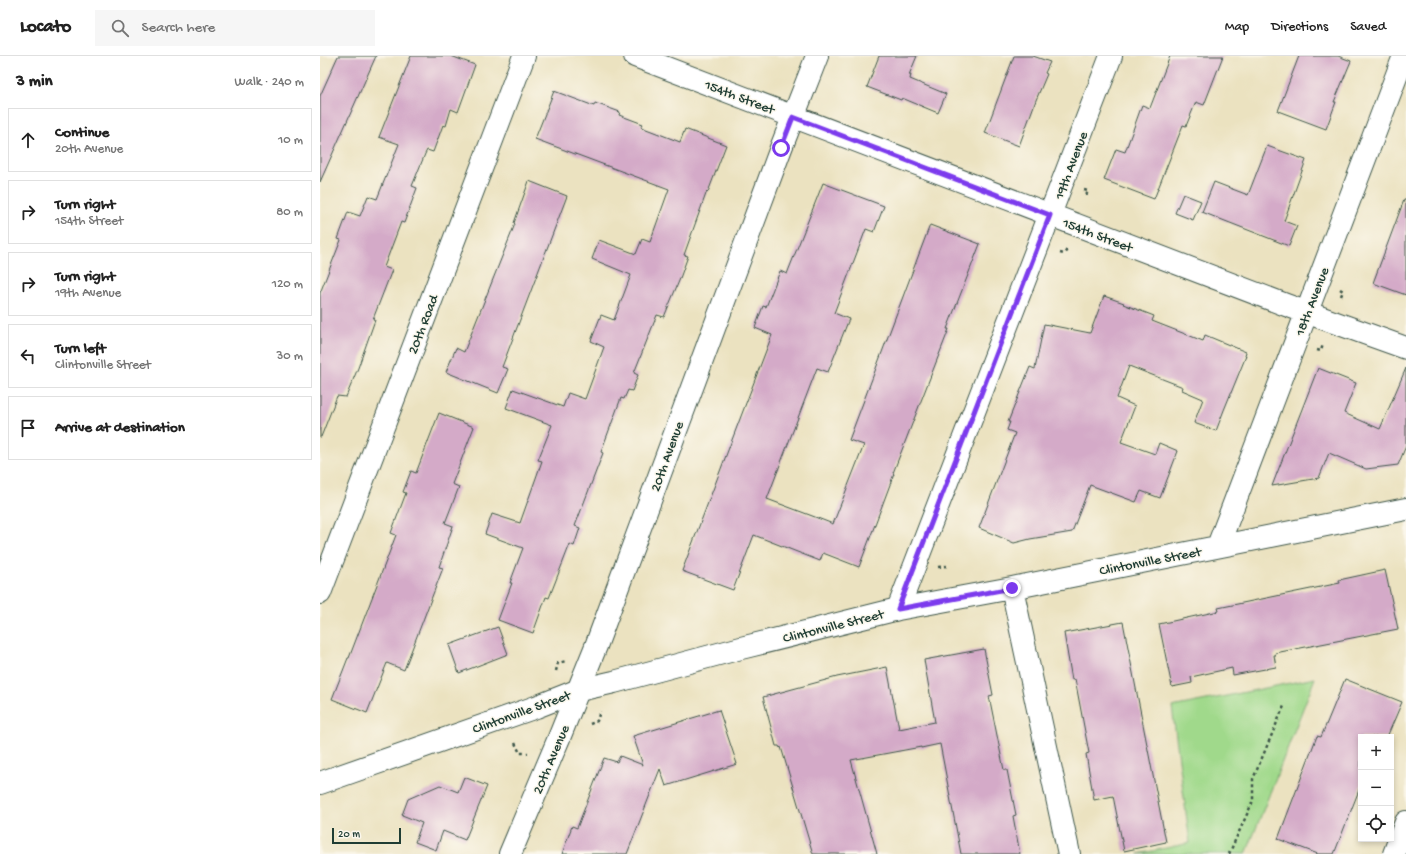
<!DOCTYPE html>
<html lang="en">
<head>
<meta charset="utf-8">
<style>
  body { margin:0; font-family:"Gochi Hand",sans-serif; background:#f6f6f6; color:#222 }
  .controls { position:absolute; right:12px; bottom:12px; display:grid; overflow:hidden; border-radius:0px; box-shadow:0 2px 6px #0003 }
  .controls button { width:36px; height:36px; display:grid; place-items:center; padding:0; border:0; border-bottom:1px solid #e0e0e0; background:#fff; color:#222; font:20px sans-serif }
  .scale { position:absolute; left:12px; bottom:10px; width:69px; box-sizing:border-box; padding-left:4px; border:2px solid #1f3d34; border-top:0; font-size:11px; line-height:14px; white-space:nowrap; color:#1f3d34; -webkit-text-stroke:3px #fbf7ec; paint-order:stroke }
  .stop { position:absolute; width:12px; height:12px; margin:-9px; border:3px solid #7c3aed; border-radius:50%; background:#fff }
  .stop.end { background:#7c3aed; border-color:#fff; box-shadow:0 1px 4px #0008 }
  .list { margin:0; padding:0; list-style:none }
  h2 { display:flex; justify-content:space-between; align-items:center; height:52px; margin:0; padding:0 16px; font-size:17px }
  h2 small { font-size:13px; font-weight:400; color:#767676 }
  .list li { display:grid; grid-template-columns:26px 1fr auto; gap:12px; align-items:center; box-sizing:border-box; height:64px; margin:0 8px 8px; padding:0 8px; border:1px solid #e0e0e0; border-radius:0px }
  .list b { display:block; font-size:15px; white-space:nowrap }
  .list p { margin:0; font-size:13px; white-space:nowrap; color:#767676 }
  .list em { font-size:13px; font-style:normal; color:#767676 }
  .icon { flex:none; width:22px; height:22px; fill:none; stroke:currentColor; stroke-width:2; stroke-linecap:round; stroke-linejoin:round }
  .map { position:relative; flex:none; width:1086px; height:798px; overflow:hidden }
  header { display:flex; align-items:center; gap:24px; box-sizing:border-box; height:56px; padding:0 20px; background:#fff; border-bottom:1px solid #e0e0e0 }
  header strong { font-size:19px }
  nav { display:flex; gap:22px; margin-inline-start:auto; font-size:14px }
  .search { width:280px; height:36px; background:#f6f6f6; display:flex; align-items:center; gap:10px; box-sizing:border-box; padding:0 14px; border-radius:0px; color:#767676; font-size:15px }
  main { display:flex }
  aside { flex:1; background:#fff }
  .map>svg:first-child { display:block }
  .green { fill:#a0d98b; stroke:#608b60 }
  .building { fill:#d4aac8 }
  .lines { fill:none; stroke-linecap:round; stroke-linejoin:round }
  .minor-casing { stroke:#3e5649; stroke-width:24 }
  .tertiary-casing { stroke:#3e5649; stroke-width:24 }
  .path { stroke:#3e5649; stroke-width:2.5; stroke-dasharray:3 3; stroke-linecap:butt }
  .minor { stroke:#fff; stroke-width:22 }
  .tertiary { stroke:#fff; stroke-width:22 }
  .route { stroke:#7c3aed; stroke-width:5 }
  .labels { text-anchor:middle; stroke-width:3; stroke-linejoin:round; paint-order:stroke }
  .street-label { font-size:14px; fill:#1f3d34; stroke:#fbf7ec }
</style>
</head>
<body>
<header>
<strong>Locato</strong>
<div class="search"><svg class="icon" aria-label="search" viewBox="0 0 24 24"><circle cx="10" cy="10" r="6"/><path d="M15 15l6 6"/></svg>Search here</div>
<nav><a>Map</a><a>Directions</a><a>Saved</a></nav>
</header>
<main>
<aside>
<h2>3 min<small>Walk · 240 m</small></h2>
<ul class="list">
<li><svg class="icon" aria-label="ahead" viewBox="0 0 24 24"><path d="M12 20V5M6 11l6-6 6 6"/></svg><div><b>Continue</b><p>20th Avenue</p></div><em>10 m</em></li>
<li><svg class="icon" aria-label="right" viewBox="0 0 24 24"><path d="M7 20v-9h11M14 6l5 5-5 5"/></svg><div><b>Turn right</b><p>154th Street</p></div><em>80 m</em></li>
<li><svg class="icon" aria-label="right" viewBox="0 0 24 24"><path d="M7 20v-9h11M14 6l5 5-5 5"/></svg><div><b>Turn right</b><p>19th Avenue</p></div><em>120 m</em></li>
<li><svg class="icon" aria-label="left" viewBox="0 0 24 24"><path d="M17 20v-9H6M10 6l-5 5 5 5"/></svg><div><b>Turn left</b><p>Clintonville Street</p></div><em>30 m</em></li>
<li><svg class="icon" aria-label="arrive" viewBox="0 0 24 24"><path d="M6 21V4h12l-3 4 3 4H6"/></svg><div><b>Arrive at destination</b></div></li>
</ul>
</aside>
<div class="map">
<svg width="1086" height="798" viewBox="0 0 1086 798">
  <rect width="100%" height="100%" fill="#fbf7ec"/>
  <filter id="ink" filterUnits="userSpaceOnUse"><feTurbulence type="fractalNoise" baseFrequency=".025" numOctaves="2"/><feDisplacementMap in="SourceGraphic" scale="8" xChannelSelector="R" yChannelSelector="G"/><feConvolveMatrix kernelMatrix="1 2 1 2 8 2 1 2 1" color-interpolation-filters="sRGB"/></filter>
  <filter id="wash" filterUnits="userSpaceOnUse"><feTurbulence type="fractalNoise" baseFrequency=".012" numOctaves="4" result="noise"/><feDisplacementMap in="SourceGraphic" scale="16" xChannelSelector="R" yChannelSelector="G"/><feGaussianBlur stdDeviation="0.9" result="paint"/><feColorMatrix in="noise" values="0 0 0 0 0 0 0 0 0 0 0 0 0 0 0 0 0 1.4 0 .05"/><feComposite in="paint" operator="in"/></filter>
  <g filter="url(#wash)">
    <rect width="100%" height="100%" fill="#ebe2c0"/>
    <!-- green -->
    <path class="green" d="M995,622l-69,176h-108l52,-11 -18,-136z"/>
    <g id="blocks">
      <!-- building -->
      <path class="building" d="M18,0h38l-56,126v-86z
        M91,0h40l24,9 -17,47 -7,-3 -5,17 -3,-1 -10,27 -6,-2 -2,4 -13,32 5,2 -13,35 -3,-1 -17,45 8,3 -19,49 2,1 -17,48 -12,29 -9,-1 -16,41h-1v-144l21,-53 -3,-1 10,-27 12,4 8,-20 9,3 22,-55 -20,-7z
        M559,0h38l-8,19h2l-1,4 36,15 -8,19 -36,-15 -1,2 -34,-13z
        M694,0h19l17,6 -5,11 2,1 -11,26 -17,46 -34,-13z
        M850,0h53l-19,49 -8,-3 -10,24 -3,-1 -29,74 -50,-19 12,-31 9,3 17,-47 8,3z
        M979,0h39l13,5 -17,41h2l-10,27 -48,-18z
        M234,35l40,15 1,-3 25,9 -1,3 24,9 -2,3 39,15 5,-13 41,16 -18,47 -1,-1 -23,64 4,1 -9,25 -15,36 -7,-2 -23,58 4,2 -6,16 -4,-1 -4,9 -3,-1 -20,54 2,1 -28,73 5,2 -6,18 -4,-2 -21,54 -3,-1 -13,36 -35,-13 14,-37h-2l13,-35 -38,-14 7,-20 28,9 22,-62 -4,-1 14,-35 -46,-17 7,-19 50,18 5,-14 17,6 19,-52 -13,-6 10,-26 13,5 17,-45 -39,-16 7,-19 37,14 6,-15 8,3 19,-53 -134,-50z
        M947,90l39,14 -22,61 13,5 -8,20 -87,-34 12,-30 34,13z
        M209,125l38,15 -65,171 6,2 -10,24 -52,-21 10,-24 8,4 51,-128 -1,-1z
        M503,127l61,23 -10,26 -8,-3 -32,84 15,6 -21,53 -11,-4 -50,131 48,18 18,7 31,-79 -15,-5 81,-215 50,19 -33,85h2l-56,144 1,1 -35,93 -36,-14 -3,8 -66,-26 -21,55 -51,-19 90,-236 -17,-7 8,-22 3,1 14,-36 7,3z
        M863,138l18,7 -8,19 -18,-7z
        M1084,144h2v95l-33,-12z
        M784,240l20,7 -1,1 31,12 -2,5 51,20 2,-6 41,17 -1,3 1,1 -22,54 -8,21 -22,-8 9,-24 -21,-9 1,-3 -54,-21 -12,32 18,8 -14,36 34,12 4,-11 19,8 -18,47 -19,-7 -5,11 -46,-17 -18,47 -42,7 -16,4 -35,-15 36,-95 -8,-3 3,-8h-2l22,-55 5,2 9,-45 46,9z
        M998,312l38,15 -12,30 36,16 26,-61v78l-8,19 -32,4 -37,-16 -10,25 -47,8z
        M119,357l35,14 -22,57 7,3 -14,36 8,3 -14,41 4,1 -39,102 -17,-7 -20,50 -35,-14 16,-41h1l47,-123 -5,-2 15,-40 -3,-1 8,-21 5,2z
        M1065,514l13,59 -123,24 1,2h-2l2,12 -43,8 -1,-7 -41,9 1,6 -20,4 -13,-63 60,-13 -1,-3 122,-25 -1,-3z
        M803,566l43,220 -42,9 -11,-55 -19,4 -8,-46 3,-1 -14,-74 -3,1 -8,-47z
        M178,571l10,27 -49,19 -10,-28z
        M664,593l9,46 -4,1 15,74h3l9,45 -3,1 7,38h-59l-21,-110 -19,4v-1l-70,13 26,94h-64l-32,-107 -1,1 -1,-2h-3l-13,-49 74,-20 50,-10 12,62 36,-7 -11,-62z
        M1025,623l57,23 -15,35h-26v48l-27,69h-16l-40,-15 39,-103 4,1z
        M399,654l18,54 -71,22 -6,-17 -33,85h-65l10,-28 5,2 27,-70 13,4 3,-6 23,9 -10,-29z
        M144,721l23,9 -22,54 -22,-9 -7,19 -21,-8 7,-19 -20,-8 6,-16 32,-14 18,7z"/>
    </g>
  </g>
  <g filter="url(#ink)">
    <use href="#blocks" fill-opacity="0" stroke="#3e5649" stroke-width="1"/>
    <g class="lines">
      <!-- minor casing -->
      <g class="minor-casing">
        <path id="minor" d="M315,0l651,249 120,43
          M898,490l186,-490
          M692,532l57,266
          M0,537l204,-537
          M578,553l213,-553
          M0,727l216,-76 43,-17 35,-8 127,-34 157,-39 114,-21 394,-79
          M1074,798l12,-32"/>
      </g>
      <!-- tertiary casing -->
      <g class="tertiary-casing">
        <path id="tertiary" d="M190,798l49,-116 37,-92 185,-498 36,-92"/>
      </g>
      <!-- path -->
      <path class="path" d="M764,134l4,1 -3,7
        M740,197l4,1 4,-6
        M1020,233l3,2 -2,5
        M997,294l4,1 2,-7
        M618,511l9,-1
        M236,615l2,-8 8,-2
        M270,668l7,-3 3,-10
        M195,687l5,10h8
        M909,798l24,-53v-22l31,-73"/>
      <!-- minor -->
      <use href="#minor" class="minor"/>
      <!-- tertiary -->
      <use href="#tertiary" class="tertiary"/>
    </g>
  </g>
  <g class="lines" filter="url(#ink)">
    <!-- route -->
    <path class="route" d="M461,92l12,-31 257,98 -152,394 114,-21"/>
  </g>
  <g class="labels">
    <!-- street labels -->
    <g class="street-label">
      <text transform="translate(420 40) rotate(21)" y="5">154th Street</text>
      <text transform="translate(750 109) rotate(-69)" y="5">19th Avenue</text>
      <text transform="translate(778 178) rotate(21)" y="5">154th Street</text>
      <text transform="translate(991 245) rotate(-69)" y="5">18th Avenue</text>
      <text transform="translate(102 268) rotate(-69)" y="5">20th Road</text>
      <text transform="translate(346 400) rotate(-70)" y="5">20th Avenue</text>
      <text transform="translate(830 504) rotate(-11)" y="5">Clintonville Street</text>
      <text transform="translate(513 569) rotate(-14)" y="5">Clintonville Street</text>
      <text transform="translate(201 655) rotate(-20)" y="5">Clintonville Street</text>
      <text transform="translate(230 703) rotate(-67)" y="5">20th Avenue</text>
    </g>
  </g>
</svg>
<div class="controls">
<button>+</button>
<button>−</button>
<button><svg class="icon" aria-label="locate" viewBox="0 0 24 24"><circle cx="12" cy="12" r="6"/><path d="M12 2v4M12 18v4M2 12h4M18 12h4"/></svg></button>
</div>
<div class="scale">20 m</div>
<div class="stop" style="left:461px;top:92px"></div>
<div class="stop end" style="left:692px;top:532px"></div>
</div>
</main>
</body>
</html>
